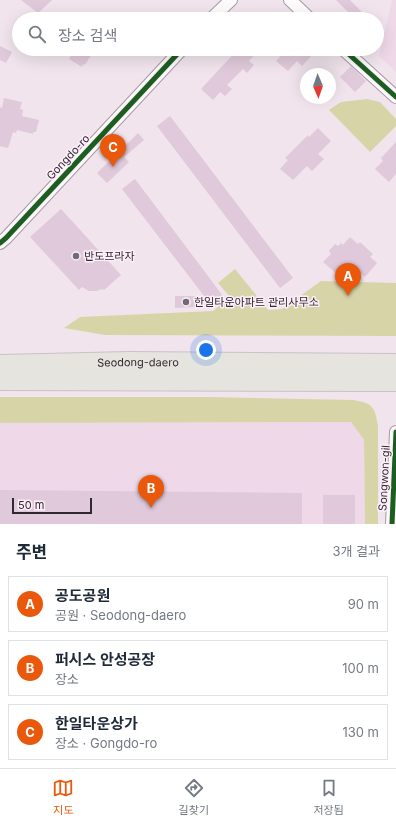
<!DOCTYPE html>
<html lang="ko">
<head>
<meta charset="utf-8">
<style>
  body { margin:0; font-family:Inter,"Noto Sans KR",sans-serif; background:#f6f6f7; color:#1f2937 }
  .compass { position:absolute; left:300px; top:68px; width:36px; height:36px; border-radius:50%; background:#fff; box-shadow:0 4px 16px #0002; rotate:178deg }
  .scale { position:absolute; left:12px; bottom:10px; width:80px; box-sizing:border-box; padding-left:4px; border:2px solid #30282e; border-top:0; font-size:11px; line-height:14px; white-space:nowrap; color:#30282e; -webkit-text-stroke:3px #fdeffa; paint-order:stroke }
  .you { position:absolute; left:206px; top:350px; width:14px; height:14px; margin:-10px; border:3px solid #fff; border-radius:50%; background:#1a73e8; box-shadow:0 0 0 6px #1a73e833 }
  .badge { display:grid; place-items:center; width:26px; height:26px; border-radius:50%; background:#ea580c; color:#fff; font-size:13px; font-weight:700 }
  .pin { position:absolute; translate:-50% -33px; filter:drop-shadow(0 1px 2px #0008) }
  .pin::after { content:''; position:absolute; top:21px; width:14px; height:12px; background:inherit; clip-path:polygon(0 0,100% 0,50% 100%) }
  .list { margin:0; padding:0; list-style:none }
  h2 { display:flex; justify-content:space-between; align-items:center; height:52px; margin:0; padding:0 16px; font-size:17px }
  h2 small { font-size:13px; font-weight:400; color:#747a83 }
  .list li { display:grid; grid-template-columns:26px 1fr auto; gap:12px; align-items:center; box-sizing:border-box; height:56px; margin:0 8px 8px; padding:0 8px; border:1px solid #e0e1e3; border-radius:0px }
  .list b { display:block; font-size:15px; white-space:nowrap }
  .list p { margin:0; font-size:13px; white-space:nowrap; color:#747a83 }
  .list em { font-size:13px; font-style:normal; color:#747a83 }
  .icon { flex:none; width:22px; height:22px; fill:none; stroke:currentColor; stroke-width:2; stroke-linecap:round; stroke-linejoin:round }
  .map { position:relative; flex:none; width:396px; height:524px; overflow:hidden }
  .search { position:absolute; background:#fff; box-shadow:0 4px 16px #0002; left:12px; right:12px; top:12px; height:44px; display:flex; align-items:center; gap:10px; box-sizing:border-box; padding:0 14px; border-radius:22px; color:#747a83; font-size:15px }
  .sheet { height:244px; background:#fff }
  nav { display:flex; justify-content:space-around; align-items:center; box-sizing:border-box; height:56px; border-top:1px solid #e0e1e3; background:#fff; font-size:11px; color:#747a83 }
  nav a { display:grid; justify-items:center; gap:2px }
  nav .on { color:#ea580c }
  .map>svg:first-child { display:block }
  .built { fill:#efd9e9 }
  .green { fill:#d7d5a8 }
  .building { fill:#dfc9da }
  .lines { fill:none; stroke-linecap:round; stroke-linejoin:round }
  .street-casing { stroke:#a59ba2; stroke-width:14 }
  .primary-casing { stroke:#c9c2c7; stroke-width:22 }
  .street { stroke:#fdfbfc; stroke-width:12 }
  .primary { stroke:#e5e4df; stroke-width:20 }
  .cycleway-casing { stroke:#fdeffa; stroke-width:8 }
  .cycleway { stroke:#1b5e20; stroke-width:5 }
  .poi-dot { fill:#746a71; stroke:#fdeffa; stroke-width:1.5 }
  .labels { text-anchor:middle; stroke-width:3; stroke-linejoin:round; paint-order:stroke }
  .street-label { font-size:11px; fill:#30282e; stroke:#fdeffa }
  .poi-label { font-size:11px; fill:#30282e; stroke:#fdeffa; text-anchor:start }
</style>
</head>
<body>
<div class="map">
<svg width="396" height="524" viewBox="0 0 396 524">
  <rect width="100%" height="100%" fill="#f1e4ed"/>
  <!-- built -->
  <path class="built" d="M392,0h4v72l-17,-16z
    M351,422l13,18 1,84h-365v-101z"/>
  <!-- green -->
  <path class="green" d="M367,99l13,3 16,17v7l-26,26 -41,-42 12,-8z
    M235,269l33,41 14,-1 39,-28 75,2v53l-291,-1 -41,-7 16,-11 133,-6 17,-14 -12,-14z
    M0,397h207l146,3c19,3 22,6 25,26v98h-13l-1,-84 -13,-18 -351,1z"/>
  <!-- building -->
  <path class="building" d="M21,0h31l-14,13z
    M336,0h14l12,12 -7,7z
    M0,46l12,6 -6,11 -6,-3z
    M75,49h20l-10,16 -2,-1 -1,3 -13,-8z
    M238,49h22l-11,12 5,4 -7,8 -4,-4 -16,16 5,4 -7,7 -5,-4 -7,8 -12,-11z
    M287,49h31l-16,17 -5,-5 -9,10 -12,-10z
    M351,66l15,15 -11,11 -15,-15z
    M4,98l18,4 -2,7 3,1 -1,6 17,4 -3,12h-3v2l-16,-4 -1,3 -3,-1 -5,16 -8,-2v-39l2,1z
    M170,116l123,162 -13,10 -123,-162z
    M318,128l13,13 -13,13 6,5 -12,12 -5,-5 -14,14 -13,-11 8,-9 -3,-2 23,-23 1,2z
    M138,133l6,7 -20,17 5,5 -22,21 -10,-10z
    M396,142v32l-7,8 -14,-13 8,-8 -2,-3z
    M135,179l88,117 -12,9 -89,-116z
    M61,209l60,66 -17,15 -2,-1 -6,2h-7l-7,-4 -3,3 -49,-53z
    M350,237l8,7 2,-2 13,12 -3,3 7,6 -12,14 -8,-7 -4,4 -9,-7 -7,7 -14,-12 8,-8 -2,-3 6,-7 3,2 3,-3 2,2z
    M175,296h21v11l-21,1z
    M0,490l302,3v31h-302z
    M323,495h32v29h-32z"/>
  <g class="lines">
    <!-- street casing -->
    <g class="street-casing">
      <path id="street" d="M290,0l20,19
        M211,19l20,-19
        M343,49l53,48
        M0,243l6,-5 176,-189
        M392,524l4,-92"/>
    </g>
    <!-- primary casing -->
    <g class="primary-casing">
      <g id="primary">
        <path id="s1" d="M0,365l130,-3 266,2"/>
        <path d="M0,380l396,1"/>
      </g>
    </g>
    <!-- street -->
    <use href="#street" class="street"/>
    <!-- primary -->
    <use href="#primary" class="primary"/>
    <!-- cycleway casing -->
    <g class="cycleway-casing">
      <path id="cycleway" d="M343,49l53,48
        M0,243l6,-5 176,-189
        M392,524l4,-92"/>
    </g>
    <!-- cycleway -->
    <use href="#cycleway" class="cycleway"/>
  </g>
  <!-- markers -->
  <g class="poi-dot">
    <circle cx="76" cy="256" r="4"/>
    <circle cx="186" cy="302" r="4"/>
  </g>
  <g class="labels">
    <!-- street labels -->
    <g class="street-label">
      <text transform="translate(68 157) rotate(-47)" y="4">Gongdo-ro</text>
      <text dy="4" stroke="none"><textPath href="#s1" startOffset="138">Seodong-daero</textPath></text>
      <text transform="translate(384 478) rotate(-87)" y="4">Songwon-gil</text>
    </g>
    <!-- poi labels -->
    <g class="poi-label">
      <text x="84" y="260">반도프라자</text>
      <text x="194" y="306">한일타운아파트 관리사무소</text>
    </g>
  </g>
</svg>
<svg class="compass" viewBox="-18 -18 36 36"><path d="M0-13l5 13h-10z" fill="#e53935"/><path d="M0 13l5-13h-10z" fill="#747a83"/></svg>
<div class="scale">50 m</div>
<div class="you"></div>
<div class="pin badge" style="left:348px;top:296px">A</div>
<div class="pin badge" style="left:151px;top:508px">B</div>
<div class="pin badge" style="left:113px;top:167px">C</div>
<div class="search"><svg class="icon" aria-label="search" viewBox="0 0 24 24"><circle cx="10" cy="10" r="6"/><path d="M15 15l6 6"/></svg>장소 검색</div>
</div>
<section class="sheet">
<h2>주변<small>3개 결과</small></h2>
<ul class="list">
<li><span class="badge">A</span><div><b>공도공원</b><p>공원 · Seodong-daero</p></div><em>90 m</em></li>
<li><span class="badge">B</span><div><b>퍼시스 안성공장</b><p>장소</p></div><em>100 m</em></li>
<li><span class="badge">C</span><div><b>한일타운상가</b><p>장소 · Gongdo-ro</p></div><em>130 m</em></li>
</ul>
</section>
<nav>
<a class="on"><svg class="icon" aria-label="map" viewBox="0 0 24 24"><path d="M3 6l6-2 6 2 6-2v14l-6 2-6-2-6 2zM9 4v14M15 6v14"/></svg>지도</a>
<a><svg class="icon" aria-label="directions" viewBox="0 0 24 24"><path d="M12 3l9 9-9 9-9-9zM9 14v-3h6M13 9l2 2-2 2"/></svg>길찾기</a>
<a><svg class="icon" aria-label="saved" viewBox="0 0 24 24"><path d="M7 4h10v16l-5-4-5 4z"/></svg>저장됨</a>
</nav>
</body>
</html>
